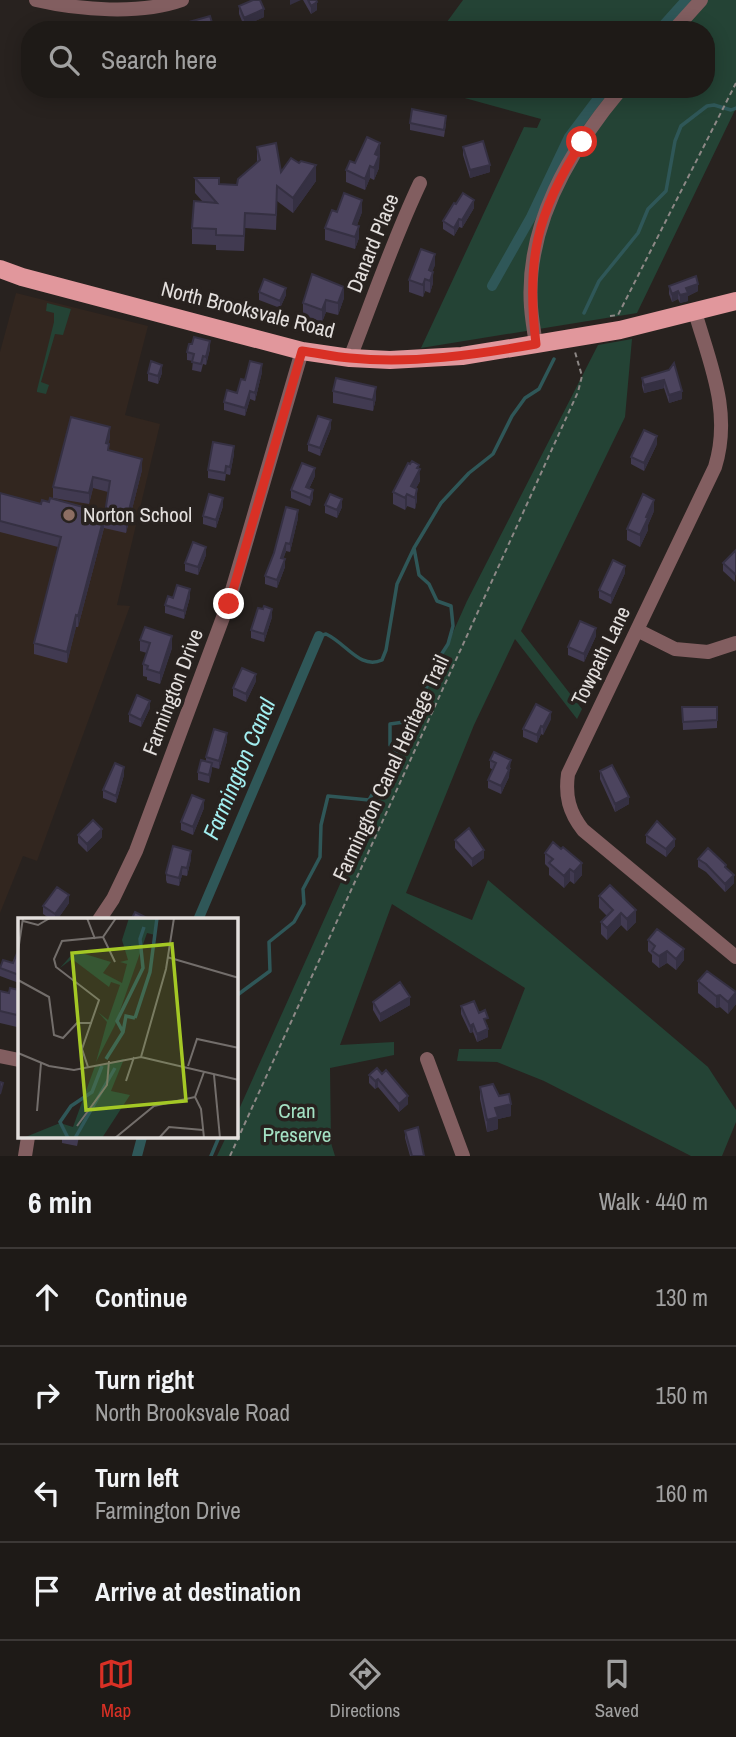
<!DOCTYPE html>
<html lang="en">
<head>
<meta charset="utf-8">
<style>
  body { margin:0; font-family:"Archivo Narrow",sans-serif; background:#2b2724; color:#f1f3f6 }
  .stop { position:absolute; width:21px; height:21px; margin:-16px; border:5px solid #d93025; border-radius:50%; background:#fff }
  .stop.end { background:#d93025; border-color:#fff; box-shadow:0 2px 7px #0008 }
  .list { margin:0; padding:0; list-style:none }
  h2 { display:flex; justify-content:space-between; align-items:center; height:91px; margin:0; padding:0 28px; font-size:30px }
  h2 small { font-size:23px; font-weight:400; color:#a1a1a1 }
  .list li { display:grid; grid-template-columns:46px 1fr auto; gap:21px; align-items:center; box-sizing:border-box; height:98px; padding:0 28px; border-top:2px solid #3c3836 }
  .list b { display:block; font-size:26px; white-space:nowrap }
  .list p { margin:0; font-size:23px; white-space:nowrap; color:#a1a1a1 }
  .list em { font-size:23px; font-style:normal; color:#a1a1a1 }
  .icon { flex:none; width:38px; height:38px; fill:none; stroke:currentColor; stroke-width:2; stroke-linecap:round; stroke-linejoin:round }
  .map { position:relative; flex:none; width:736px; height:1156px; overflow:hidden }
  .search { position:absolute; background:#1e1a17; box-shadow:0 4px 18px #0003; left:21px; right:21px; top:21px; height:77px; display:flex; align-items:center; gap:18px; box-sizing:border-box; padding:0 24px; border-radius:28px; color:#a1a1a1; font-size:26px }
  .sheet { height:483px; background:#1e1a17 }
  nav { display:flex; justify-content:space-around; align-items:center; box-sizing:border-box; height:98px; border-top:2px solid #3c3836; background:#1e1a17; font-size:19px; color:#a1a1a1 }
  nav a { display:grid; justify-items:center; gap:4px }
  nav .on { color:#d93025 }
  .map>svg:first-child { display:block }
  .built { fill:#32261f }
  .green { fill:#244335 }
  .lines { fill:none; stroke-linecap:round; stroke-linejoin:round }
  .stream { stroke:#2f5758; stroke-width:3.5 }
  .canal { stroke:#2f5758; stroke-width:10 }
  .path { stroke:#8d8886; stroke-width:2; stroke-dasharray:5 3.5; stroke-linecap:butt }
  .minor { stroke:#825e60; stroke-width:14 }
  .major { stroke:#e1979c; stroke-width:18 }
  .wall { fill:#413a51 }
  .shaded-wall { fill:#353042 }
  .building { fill:#4c445e; stroke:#353042; stroke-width:2 }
  .route { stroke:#d93025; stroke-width:9 }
  .education-dot { fill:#8d6e63; stroke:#28221f; stroke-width:2.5 }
  .labels { text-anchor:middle; stroke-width:7; stroke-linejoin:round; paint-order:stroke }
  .street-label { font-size:21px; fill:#e3dfdd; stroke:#28221f }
  .poi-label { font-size:21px; fill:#e3dfdd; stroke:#28221f; text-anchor:start }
  .park-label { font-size:21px; fill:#a4e2c4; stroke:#28221f }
  .water-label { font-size:23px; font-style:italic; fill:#a2eef0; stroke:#28221f }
  .inset-river { fill:none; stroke:#2f5758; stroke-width:3.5 }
  .inset-road { fill:none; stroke:#736e6b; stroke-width:2 }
  .view { fill:#a4c825; fill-opacity:0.15; stroke:#a4c825; stroke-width:3.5 }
  .inset-edge { fill:none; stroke:#e3dfdd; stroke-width:3.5 }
</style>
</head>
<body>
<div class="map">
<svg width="736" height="1156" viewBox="0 0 736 1156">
  <rect width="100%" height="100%" fill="#28221f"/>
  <!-- built -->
  <path class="built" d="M16,293l132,33 -23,89 35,9 -43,181 13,1 -93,255 -14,-5 -23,57v-561z"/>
  <!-- green -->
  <path class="green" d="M463,0h273v108l-99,205 -216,35 103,-221 13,1 4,-9 -109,-30h274v-59h-265z
    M47,303l24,6 -8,26 -8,-1 -14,48 8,3 -3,9 -9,-2v-2l17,-68v-9l-8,-2z
    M632,339l-7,78 -104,214 61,78 -5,10 -62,-80 -41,86 -68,168 66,27 16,-40 220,187 28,43v12l-14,34h-31l-147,-75 -47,-19 -40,-1 2,-12h42l24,-61 -133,-84 -52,141 54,-3v13l-64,13 1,75 4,13h-118l9,-19h10v-21l231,-515 131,-256z"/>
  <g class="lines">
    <!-- stream -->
    <path class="stream" d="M584,313l15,-32 39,-48 10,-24 18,-18 9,-50 6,-15 26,-20 7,-1 17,5 5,-2
      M319,636l7,-2c20,9 34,36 56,26l4,-10 11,-66 17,-36 27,-45 28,-30 24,-19 19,-38 13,-18 14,-9 15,-30
      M236,996l34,-25 -1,-29 25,-20 10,-18 -1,-15 17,-32 1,-32 7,-29 41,4 28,-48 -7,-7v-21l14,-2 18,-24 17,-40 9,-14 5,-18 -2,-20 -14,-5 -8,-17 -10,-9 -5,-27
      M211,1156l8,-19"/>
    <!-- canal -->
    <path class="canal" d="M659,30l27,-30
      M492,286l39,-69 38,-80 36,-48
      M198,920l121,-284
      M137,1156l5,-19"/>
    <!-- path -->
    <path class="path" d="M610,316l8,-1 118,-232
      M230,1156l348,-764 4,-16 -7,-24"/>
    <!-- minor -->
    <path class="minor" d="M36,0c43,10 104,15 146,0
      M674,30l27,-30
      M695,312c15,52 37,100 20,155l-147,307c-3,22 1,38 15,56l153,127
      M536,344c-2,-12 -4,-24 -5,-37 -6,-82 39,-157 90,-218
      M350,358c23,-59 43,-118 70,-175
      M637,630l38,19 33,3 28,-9
      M99,920l14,-21 23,-48 92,-247 74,-253
      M0,1056l19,4
      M427,1059l36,97
      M25,1156l3,-19"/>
    <!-- major -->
    <path class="major" d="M0,269l22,8 280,74 48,7 40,2 72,-4 74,-12 84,-14 116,-29"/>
  </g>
  <!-- wall -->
  <path class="wall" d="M303,0h13l1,10 -6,4z
    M239,6l25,11 -20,9 -5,-12z
    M30,40v20l-4,-1v-7z
    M410,123l36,1 -2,13 -34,-7z
    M380,143l-1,25 -5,12 -4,-2 -5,12 -19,-8v-12z
    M257,147l24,25 35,9 -23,32 -16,-12 -1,29 -31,-2 -1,23 -28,-1v-5l-24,-1v-16l11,-26 -8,-9v-15l24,6 18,1 20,-23z
    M463,147l27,25 -20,6 -7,-23z
    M456,204l18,4 -12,20 -3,-1 -5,9 -11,-7v-8z
    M337,212h25l-5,13 2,13 -4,11 -30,-9v-12z
    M435,265l-3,6 1,12 -3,10 -5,-2 -2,6 -14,-5v-12z
    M669,286l29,5 -10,5v5l-8,2 -2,-4 -6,3 -3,-8z
    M259,292l27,3 -6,13 -21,-8z
    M344,298l-6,17 -12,-3 -4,10 -19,-7v-12z
    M210,349l-4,16 -3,-1 -2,8 -9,-2 1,-9 -6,-1v-8z
    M669,370l13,29 -13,4 -5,-15 -20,5 -2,-7v-8z
    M262,372l-7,29 -5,-2 -5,17 -21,-6v-8l13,-9 8,-13z
    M148,373h14l-4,11 -10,-3z
    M333,391l43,7 -3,13 -40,-8z
    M331,428l-11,28 -12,-5v-7z
    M110,438l-2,5 1,7 33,20 -16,63 -22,-5 -26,99h-2l-9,36 -33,-9v-11l24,-96 -58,-15v-39l41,11 64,9 3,-21 -15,-4 -4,16 -36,-6v-11z
    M657,444l-13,27 -13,-7v-7z
    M234,454l-4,21 -4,-1 -1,7 -17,-3v-8z
    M419,469l1,12 -4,7 1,12 -2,9 -8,-3 -2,4 -12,-6v-12z
    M315,476l-6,13 4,9 -3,8 -19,-8v-8z
    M325,505l17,2 -5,11 -12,-5z
    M223,506l-7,22 -13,-4v-8z
    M654,511l-6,14v5l-8,17 -13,-7v-11z
    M298,518l-8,34 -4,-1 -3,8 2,8 -8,21 -12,-4v-8z
    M736,550l-1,32 -12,-11v-8z
    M206,555l-8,20 -13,-4v-8z
    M625,573l-14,31 -12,-6v-8z
    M190,597l-6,22 -19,-6v-8l8,-7z
    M272,617l-8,25 -13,-4v-8z
    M596,636l-12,26 -16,-7v-8z
    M140,640l32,8 -12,36 -13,-4v-3l-4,-1v-12l4,-11 -7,-2z
    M256,681l-10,21 -13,-6v-8z
    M682,707h35v21l-34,2z
    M150,708l-9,19 -12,-5v-8z
    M551,719l-8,16 -2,-1 -4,9 -14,-6v-8z
    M227,741l-8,28 -7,-2 -3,16 -11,-3v-8l8,-10v-5z
    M490,760l21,8 -2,3v6l-8,17 -13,-6v-8l5,-10 -3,-2z
    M600,771l29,33 -14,8 -15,-33z
    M124,775l-8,28 -13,-5v-8z
    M204,808l-11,27 -12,-5v-8z
    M78,835l24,2 -15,15 -9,-9z
    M646,835l29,11 -9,11 -20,-14z
    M455,840l29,18 -12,9 -17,-19z
    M545,853l37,22 -8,9 -4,-3 -6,7 -15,-13v-7l-4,-4z
    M191,859l-4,17 -5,-1 -3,11 -12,-3 -1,-3v-7z
    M698,859l28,9 8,15 -9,9 -19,-20 -8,-5z
    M599,896l37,26 -9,9 -6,-6 -14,15 -6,-6v-12l6,-6 -8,-8z
    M69,903l-12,17h-5l-9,-6v-8z
    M648,940l36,20 -8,10 -9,-7 -8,5 -7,-6v-7l-4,-4z
    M19,952v31l-19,-7v-9l13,-4z
    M698,981l38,11v12l-8,10 -8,-7 -4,1 -18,-15z
    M19,990v27l-2,10 -17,-4v-32l9,2z
    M373,1002l37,3 -30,17 -7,-12z
    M461,1006l18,7 9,13h-1l1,11 -11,5 -4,-10 -3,1 -9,-19z
    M382,1074l26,30 -9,8 -21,-25 -3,2 -6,-6v-8z
    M480,1087l19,9 12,20 -13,3v10l-11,3 -7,-33z
    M405,1131l19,25h-14l-5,-18z
    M62,1137h17l-2,9 -15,-3z"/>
  <!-- shaded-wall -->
  <path class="shaded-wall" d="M290,0h11l-11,5z
    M317,2v8l-6,4v-8z
    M264,9v8l-20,9v-8z
    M380,143l-1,25 -5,12 1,-26z
    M316,165v16l-23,32v-15z
    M490,165v7l-20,6v-8z
    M370,166v12l-5,12v-11z
    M362,200v12l-9,24v-12z
    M474,200v8l-12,20v-8z
    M459,219v8l-5,9v-8z
    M359,226v12l-4,11v-12z
    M435,254v11l-6,16v-11z
    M433,272v11l-3,10v-12z
    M425,279v12l-2,6v-12z
    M698,284v7l-10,5v5l-8,2v-8l6,-7z
    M344,287v11l-6,17v-12z
    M286,288v7l-6,13v-7z
    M678,291v8l-6,3v-8z
    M326,300v12l-4,10v-12z
    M210,341v8l-4,16v-8z
    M262,364v8l-7,29v-8z
    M162,365v8l-4,11v-8z
    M664,380v8l-20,5v-8z
    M376,387v11l-3,13v-11z
    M250,391v8l-5,17v-8z
    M682,391v8l-13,4v-8z
    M331,420v8l-11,28v-8z
    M110,427v11l-4,16v-11z
    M657,436v8l-13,27v-8z
    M234,446v8l-4,21v-8z
    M142,459v11l-16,63v-11z
    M419,465l1,16 -9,17v-12z
    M315,468v8l-9,19v-8z
    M93,477v11l-4,16v-11z
    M417,489v11l-2,9v-11z
    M313,490v8l-3,8v-8z
    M407,494v12l-2,4v-12z
    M223,498v8l-7,22v-8z
    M342,499v8l-5,11v-8z
    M654,500v11l-6,14v5l-8,17v-12l6,-18z
    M298,510v8l-8,34v-8z
    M104,517v11l-26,99v-11z
    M286,543v8l-5,15v-8z
    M206,547v8l-8,20v-8z
    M285,559v8l-8,21v-8z
    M625,566v7l-14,31v-8z
    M190,589v8l-6,22v-8z
    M272,609v8l-8,25v-8z
    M76,615v12l-9,36v-11z
    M596,628v8l-12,26v-8z
    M172,636v12l-12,36v-11z
    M256,674v7l-10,21v-8z
    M150,701v7l-9,19v-7z
    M551,712v7l-8,16v-8z
    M541,726v8l-4,9v-8z
    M227,733v8l-8,28v-8z
    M511,760l-2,17 -8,17v-8z
    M212,763v8l-3,12v-8z
    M124,767v8l-8,28v-7z
    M629,797v7l-14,8v-8z
    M204,800v8l-11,27v-8z
    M102,829v8l-15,15v-8z
    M675,839v7l-9,11v-8z
    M484,850v8l-12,9v-8z
    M191,851v8l-4,17v-8z
    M582,863v12l-8,9v-12z
    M182,867v8l-3,11v-8z
    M570,869v12l-6,7v-12z
    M734,875v8l-9,9v-8z
    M69,895v8l-12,17h-2v-6z
    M636,910v12l-9,9v-12z
    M621,913v12l-14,15v-12z
    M684,949v11l-8,10v-11z
    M667,951v12l-8,5v-12z
    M736,993v11l-8,10v-12z
    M720,995v12l-4,1v-12z
    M410,997v8l-30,17v-8z
    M19,1005v12l-2,10v-12z
    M473,1024v8l-3,1v-7z
    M488,1029v8l-11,5v-8z
    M378,1079v8l-3,2v-8z
    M408,1096v8l-9,8v-8z
    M511,1104v12l-13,3v10l-11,3v-12l8,-12z"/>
  <!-- building -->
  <path class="building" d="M253,0h7l4,9 -20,9 -5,-12z
    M308,0h8l1,2 -6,4z
    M210,16l4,13 -23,1 -2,-8z
    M28,40h2v12h-4z
    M412,109l34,7 -2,14 -34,-7z
    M367,137l13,6 -5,11 4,2 -5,12 -4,-2 -5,13 -19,-9 4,-9 5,2z
    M483,141l7,24 -20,5 -7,-23z
    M276,143l5,29 10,-14 8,5 2,-2 15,4 -23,33 -16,-12 -1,29 -31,-2 -1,23 -28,-1v-6l-24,-1 2,-27 23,2 -22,-25h24v6l18,1 1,-6 22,-19 -3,-13z
    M344,193l18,7 -9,24 6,2 -4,11 -30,-9 7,-18 5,2z
    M463,193l11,7 -12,20 -3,-1 -5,9 -11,-7 11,-18 2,1z
    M421,249l14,5 -6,16 4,2 -3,9 -5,-2 -2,6 -14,-5z
    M312,274l32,13 -6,16 -12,-3 -4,10 -19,-7z
    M696,276l2,8 -12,4 2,5 -8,2 -2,-4 -6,3 -3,-8z
    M264,279l22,9 -6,13 -21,-9z
    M194,337l16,4 -4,16 -3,-1 -2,8 -9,-2 2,-8 -7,-2 2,-8h3z
    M151,361l11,4 -4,11 -10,-3z
    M250,361l12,3 -7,29 -5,-2 -5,17 -21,-6 3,-12 10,3 4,-14 4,1z
    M674,363l8,28 -13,4 -5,-15 -20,5 -2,-7 27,-8z
    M336,378l40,9 -3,13 -40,-9z
    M318,416l13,4 -11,28 -12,-4z
    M71,417l39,10 -4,16 3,1 -1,6 34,9 -16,63 -22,-5 -26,99 -2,-1 -9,37 -33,-9 27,-106 -61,-16v-28l41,11 1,-4 7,2 1,-4 55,15 5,-32 -17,-4 -4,16 -36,-6z
    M644,430l13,6 -13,27 -13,-6z
    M213,442l21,4 -4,21 -4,-1 -1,7 -17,-3z
    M412,461l7,4 -2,3 3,1 -9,17 6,3 -2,9 -8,-4 -2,4 -12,-6 15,-29 2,1z
    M302,463l13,5 -9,19 7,3 -3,8 -19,-8z
    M209,494l14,4 -7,22 -13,-4z
    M330,494l12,5 -5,11 -12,-5z
    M643,494l11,6 -8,17 2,1 -8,17 -13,-6z
    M286,507l12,3 -8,34 -4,-1 -5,15 4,1 -8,21 -12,-4 9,-23z
    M193,542l13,5 -8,20 -13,-4z
    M736,550v23l-1,1 -12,-11z
    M613,560l12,6 -14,30 -12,-6z
    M177,585l13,4 -6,22 -19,-6 3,-9 5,2z
    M264,606l8,3 -8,25 -13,-4 7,-22 5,1z
    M580,621l16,7 -12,26 -16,-7z
    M145,627l27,9 -12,37 -13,-4 1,-3 -5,-2 7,-21 -10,-3z
    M242,668l14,6 -10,20 -13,-6z
    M137,695l13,6 -9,19 -12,-6z
    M536,704l15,8 -8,15 -2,-1 -4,9 -14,-6z
    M682,707h35v13l-34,2z
    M214,729l13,4 -8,28 -13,-4z
    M494,752l17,8 -4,8 2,2 -8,16 -13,-6 8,-17 -6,-3z
    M201,760l11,3 -3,12 -11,-3z
    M115,763l9,4 -8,29 -13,-6z
    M612,765l17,32 -14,7 -15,-33z
    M192,795l12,5 -11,27 -12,-5z
    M93,820l9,9 -15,15 -9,-9z
    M657,821l18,18 -9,10 -20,-14z
    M469,828l15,22 -12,9 -17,-19z
    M553,842l8,7 2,-2 19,16 -8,9 -4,-3 -6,7 -15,-13 4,-4 -8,-6z
    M173,846l18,5 -4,17 -5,-1 -3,11 -12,-3 -1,-2z
    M708,848l18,17 -1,2 9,8 -9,9 -19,-20 -8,-5z
    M610,885l26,25 -9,9 -6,-6 -14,15 -6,-6 12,-12 -14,-14z
    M57,887l12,8 -14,19 -12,-8z
    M135,912l12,6 -1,2h-15z
    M657,929l27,20 -8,10 -9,-8 -8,5 -7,-5 3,-5 -7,-6z
    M18,951l1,1v23l-19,-7 3,-8 10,3z
    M707,971l29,21 -8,10 -8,-7 -4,1 -18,-15z
    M400,982l10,15 -30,17 -7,-12z
    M10,988l9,2v15l-2,10 -17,-4v-20l9,2z
    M474,1001l5,12 6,-3 3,8 -4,1 4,10 -11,5 -4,-10 -3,2 -9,-20z
    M377,1068l5,6 4,-4 22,26 -9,8 -21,-25 -3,2 -6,-6z
    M0,1082l3,1 -3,11z
    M493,1084l6,12 10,-2 2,10 -16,4 3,9 -11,3 -7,-33z
    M418,1127l6,29h-12l-7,-25z"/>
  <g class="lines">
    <!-- route -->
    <path class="route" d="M229,604l73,-253c16,2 32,6 48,7 62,6 125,-3 186,-14 -10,-83 0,-131 46,-202"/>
  </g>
  <!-- markers -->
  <circle class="education-dot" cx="69" cy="515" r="7"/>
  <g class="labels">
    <!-- street labels -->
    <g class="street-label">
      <text transform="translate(373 243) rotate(-68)" y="7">Danard Place</text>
      <text transform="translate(248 310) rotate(14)" y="7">North Brooksvale Road</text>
      <text transform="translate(601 656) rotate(-64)" y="7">Towpath Lane</text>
      <text transform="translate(173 692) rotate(-69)" y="7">Farmington Drive</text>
      <text transform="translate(391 768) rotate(-65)" y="7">Farmington Canal Heritage Trail</text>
    </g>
    <!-- poi labels -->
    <g class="poi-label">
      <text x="83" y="522">Norton School</text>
    </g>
    <!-- park labels -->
    <g class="park-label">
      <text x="297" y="1118">Cran<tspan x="297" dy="24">Preserve</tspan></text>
    </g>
    <!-- water labels -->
    <g class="water-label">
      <text transform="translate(239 769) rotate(-67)" y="8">Farmington Canal</text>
    </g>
  </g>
  <!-- overview -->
  <g transform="translate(18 918)">
    <rect width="220" height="220" fill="#28221f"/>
    <path d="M111,0h29l-3,17 -8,-2 -32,92 -19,37 11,-40 -9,-10 10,8 12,-35 -9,-3 -2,5 -37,-28 -12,9 15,-17 36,11 -8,11 19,10 5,-19 -7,-2 8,-2 -6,-20zM106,141l-13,32 19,4 -28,43h-79l37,-15 13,4 22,-61z" fill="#244335"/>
    <path class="inset-river" d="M117,100l15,-46 7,-54M105,114l-6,-11 26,-53 -3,-29 4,-12M88,141l17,-27 3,-16 9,2M50,220l-8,-16 11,-16 21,-14 10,-26M57,220l40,-70"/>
    <path class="inset-road" d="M69,0l8,21M5,3l15,4 12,-7M85,19l12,25M0,33l5,-33M149,39l72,21M0,62l31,17 5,38 9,3 14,-15h15M0,98v32M0,135l31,13 25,4 67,-13 98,23M123,139l25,-88 8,-51M170,148l9,-27 42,9M70,149l-6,-18 17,-49 -43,-33 -2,-8 8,-18 41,-4 13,-19M196,157l6,63M108,163l8,-24M19,193l4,-48M59,208l30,-41 2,-24M97,220l39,-32 41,-9M141,220l10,-11 34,3M186,220l-3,-29 -6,-12 9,-25"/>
    <path class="view" d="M154,26l14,157 -100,9 -14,-157z"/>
    <rect width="220" height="220" class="inset-edge"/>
  </g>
</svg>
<div class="stop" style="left:582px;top:142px"></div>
<div class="stop end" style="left:229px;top:604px"></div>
<div class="search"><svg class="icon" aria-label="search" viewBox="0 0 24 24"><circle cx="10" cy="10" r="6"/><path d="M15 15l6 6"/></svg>Search here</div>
</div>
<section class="sheet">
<h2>6 min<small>Walk · 440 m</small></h2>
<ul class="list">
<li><svg class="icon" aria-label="ahead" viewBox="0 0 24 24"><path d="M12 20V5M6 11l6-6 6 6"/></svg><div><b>Continue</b></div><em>130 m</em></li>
<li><svg class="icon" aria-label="right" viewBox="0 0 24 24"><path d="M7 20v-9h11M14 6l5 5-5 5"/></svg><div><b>Turn right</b><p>North Brooksvale Road</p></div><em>150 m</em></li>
<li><svg class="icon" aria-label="left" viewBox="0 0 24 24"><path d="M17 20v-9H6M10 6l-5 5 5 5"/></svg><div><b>Turn left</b><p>Farmington Drive</p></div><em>160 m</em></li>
<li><svg class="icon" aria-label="arrive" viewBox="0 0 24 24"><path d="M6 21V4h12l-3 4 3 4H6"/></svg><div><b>Arrive at destination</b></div></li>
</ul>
</section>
<nav>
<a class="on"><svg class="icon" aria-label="map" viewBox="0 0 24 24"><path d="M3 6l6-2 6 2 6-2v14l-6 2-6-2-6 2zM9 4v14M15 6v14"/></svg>Map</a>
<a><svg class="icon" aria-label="directions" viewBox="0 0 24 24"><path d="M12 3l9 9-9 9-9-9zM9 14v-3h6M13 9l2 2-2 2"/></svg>Directions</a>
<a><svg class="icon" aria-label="saved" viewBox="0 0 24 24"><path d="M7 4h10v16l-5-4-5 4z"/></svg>Saved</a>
</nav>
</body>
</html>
